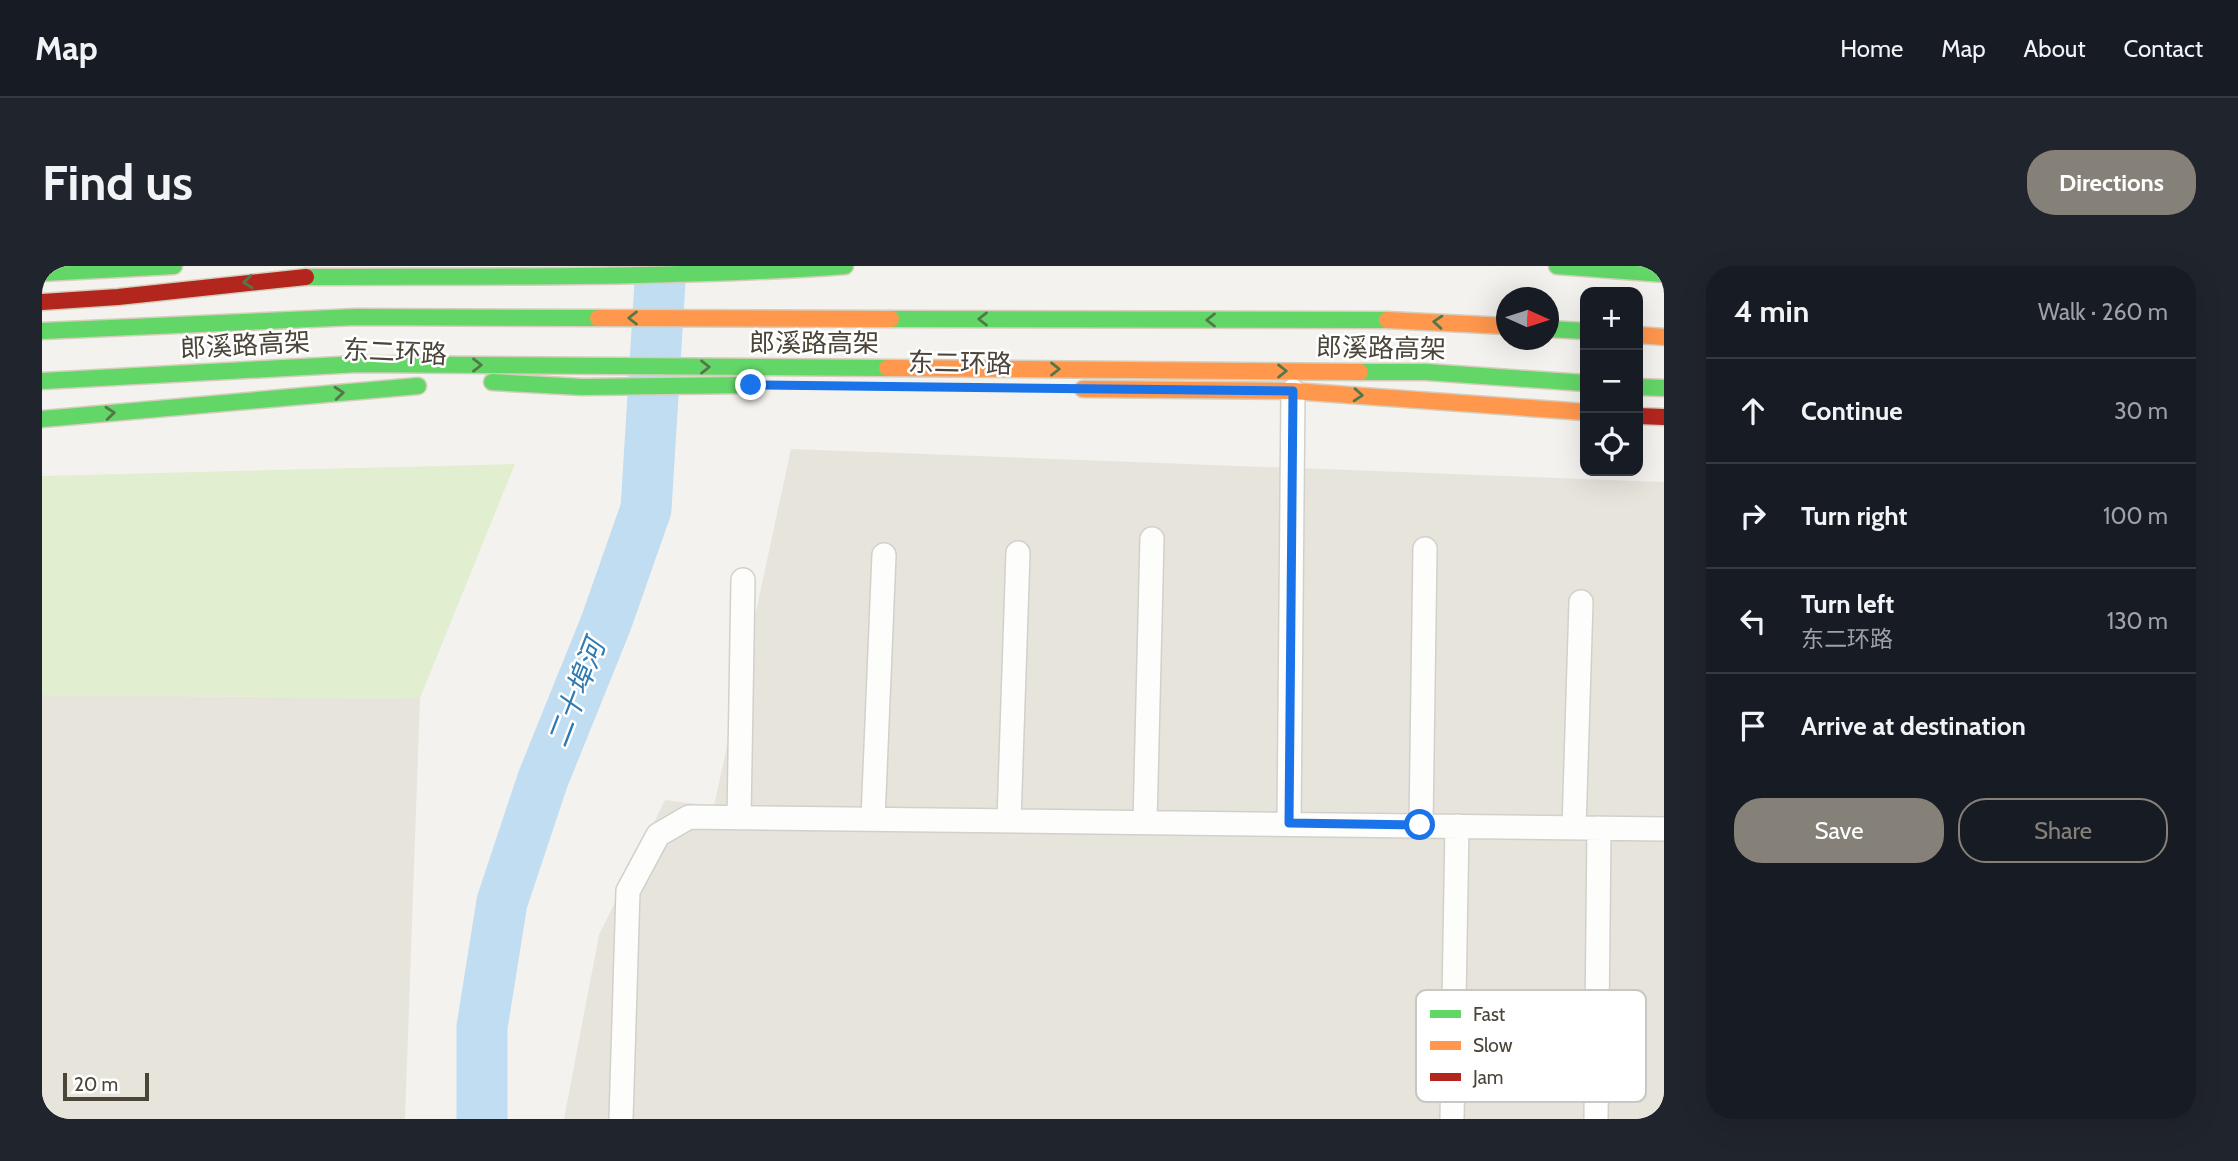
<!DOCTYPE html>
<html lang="en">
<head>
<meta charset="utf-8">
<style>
  body { margin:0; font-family:Cabin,"Noto Sans SC",sans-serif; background:#20242c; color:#f1f3f6 }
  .controls { position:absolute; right:21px; top:21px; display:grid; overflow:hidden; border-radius:14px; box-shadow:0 7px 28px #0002 }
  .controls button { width:63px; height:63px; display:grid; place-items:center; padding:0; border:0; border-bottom:2px solid #363941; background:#171b24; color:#f1f3f6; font:35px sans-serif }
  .compass { position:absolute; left:1454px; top:21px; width:63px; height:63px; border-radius:50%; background:#171b24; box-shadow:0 7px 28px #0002; rotate:93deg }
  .scale { position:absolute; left:21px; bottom:18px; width:86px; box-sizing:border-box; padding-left:7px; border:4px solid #4b4439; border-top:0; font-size:19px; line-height:24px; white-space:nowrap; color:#4b4439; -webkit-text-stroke:5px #fff; paint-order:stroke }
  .stop { position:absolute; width:21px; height:21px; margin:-16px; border:5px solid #1a73e8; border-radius:50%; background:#fff }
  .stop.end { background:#1a73e8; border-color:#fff; box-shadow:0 2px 7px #0008 }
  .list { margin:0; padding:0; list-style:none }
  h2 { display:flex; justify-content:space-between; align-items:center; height:91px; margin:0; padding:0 28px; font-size:30px }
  h2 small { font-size:23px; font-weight:400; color:#9ea1a6 }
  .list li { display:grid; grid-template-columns:46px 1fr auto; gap:21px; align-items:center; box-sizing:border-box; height:105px; padding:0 28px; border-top:2px solid #363941 }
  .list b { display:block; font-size:26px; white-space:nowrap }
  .list p { margin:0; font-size:23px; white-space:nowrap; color:#9ea1a6 }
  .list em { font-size:23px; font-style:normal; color:#9ea1a6 }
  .actions { display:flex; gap:14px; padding:21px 28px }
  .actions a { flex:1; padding:16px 0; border:2px solid #868178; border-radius:28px; text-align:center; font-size:24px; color:#868178 }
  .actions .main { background:#868178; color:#fff }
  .icon { flex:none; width:38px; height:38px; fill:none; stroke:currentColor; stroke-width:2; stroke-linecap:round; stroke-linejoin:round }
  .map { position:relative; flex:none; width:1622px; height:853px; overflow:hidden; border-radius:28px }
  header { display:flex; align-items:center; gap:42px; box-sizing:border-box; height:98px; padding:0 35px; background:#171b24; border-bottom:2px solid #363941 }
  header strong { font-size:33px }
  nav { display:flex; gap:38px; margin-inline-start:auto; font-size:24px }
  .intro { display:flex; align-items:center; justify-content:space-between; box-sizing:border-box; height:168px; padding:0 42px }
  h1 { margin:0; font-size:49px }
  .button { padding:18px 32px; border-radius:28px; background:#868178; color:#fff; font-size:24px; font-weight:700 }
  main { display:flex; gap:42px; padding:0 42px }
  aside { flex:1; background:#171b24; border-radius:28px; box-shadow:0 7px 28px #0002 }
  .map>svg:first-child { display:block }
  .residential { fill:#e7e4dc }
  .green { fill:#e1eecf }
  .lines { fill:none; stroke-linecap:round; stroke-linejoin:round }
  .river { stroke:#c0ddf1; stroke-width:51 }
  .street-casing { stroke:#d2d0cb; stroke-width:26 }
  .fast-casing { stroke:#d6cebb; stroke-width:19 }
  .slow-casing { stroke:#d6cebb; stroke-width:19 }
  .jam-casing { stroke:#d6cebb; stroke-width:19 }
  .street { stroke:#fdfdfc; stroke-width:23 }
  .fast { stroke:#63d668; stroke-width:16 }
  .slow { stroke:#ff974d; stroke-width:16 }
  .jam { stroke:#b3261e; stroke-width:16 }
  .oneway { stroke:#537749 }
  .route { stroke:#1a73e8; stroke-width:9 }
  .labels { text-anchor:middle; stroke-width:5; stroke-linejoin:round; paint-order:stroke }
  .street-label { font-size:26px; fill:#4b4439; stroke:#fff }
  .water-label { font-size:28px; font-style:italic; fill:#2e7ab2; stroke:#fff }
  .key { fill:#fff; stroke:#c9c7c4; stroke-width:2 }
  .key-label { font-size:19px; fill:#4b4439 }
</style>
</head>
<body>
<header>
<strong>Map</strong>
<nav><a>Home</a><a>Map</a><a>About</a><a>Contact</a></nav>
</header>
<div class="intro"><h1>Find us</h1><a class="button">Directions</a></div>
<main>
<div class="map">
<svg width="1622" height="853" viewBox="0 0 1622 853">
  <rect width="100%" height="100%" fill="#f4f2ee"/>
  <!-- residential -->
  <path class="residential" d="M749,183l873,33v637h-1100l35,-184 66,-135 49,6z
    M0,429l378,3 -15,421h-363z"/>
  <!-- green -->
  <path class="green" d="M473,198l-95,234 -378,-3v-219z"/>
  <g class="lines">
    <!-- river -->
    <path class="river" d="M440,853v-92l20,-125 41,-123 63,-156 40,-114 15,-243"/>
    <!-- street casing -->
    <g class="street-casing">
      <path id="street" d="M697,552l4,-238
        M831,553l11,-264
        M967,554l9,-267
        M1103,556l7,-283
        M1247,557l4,-432
        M1379,559l4,-276
        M1532,562l7,-226
        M579,853l7,-228 30,-56 31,-18 975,12
        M1410,853l5,-293
        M1554,853l3,-291"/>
    </g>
    <!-- fast casing -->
    <g class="fast-casing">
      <path id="fast" d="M1515,0l107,8
        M0,7l132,-7
        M264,11c180,-1 360,2 539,-11
        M849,53l496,1
        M1506,63l37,2
        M0,65l314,-14 242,1
        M1318,106h66l159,11
        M0,115l317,-17 528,4
        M450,116l90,5 166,-2
        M1596,121l26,1
        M0,153l376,-33"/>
    </g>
    <!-- slow casing -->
    <g class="slow-casing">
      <path id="slow" d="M556,52l293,1
        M1345,54l119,6
        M1596,69l26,2
        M845,102l473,4
        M1041,123l210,2 292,21"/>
    </g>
    <!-- jam casing -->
    <g class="jam-casing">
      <path id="jam" d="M0,36l76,-5 188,-20
        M1596,150l26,1"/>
    </g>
    <!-- street -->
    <use href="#street" class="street"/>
    <!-- fast -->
    <use href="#fast" class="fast"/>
    <!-- slow -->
    <use href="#slow" class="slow"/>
    <!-- jam -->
    <use href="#jam" class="jam"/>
  </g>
  <!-- one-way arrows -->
  <defs><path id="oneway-chevron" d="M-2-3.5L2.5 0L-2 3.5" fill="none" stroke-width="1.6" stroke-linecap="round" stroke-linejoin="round" transform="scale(1.75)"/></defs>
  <g class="oneway">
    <use href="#oneway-chevron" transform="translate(206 16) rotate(174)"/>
    <use href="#oneway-chevron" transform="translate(591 52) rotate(-180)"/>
    <use href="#oneway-chevron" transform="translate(941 53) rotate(-180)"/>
    <use href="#oneway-chevron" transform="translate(1169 54) rotate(-180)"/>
    <use href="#oneway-chevron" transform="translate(1396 56) rotate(-176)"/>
    <use href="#oneway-chevron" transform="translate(435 99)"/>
    <use href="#oneway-chevron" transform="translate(663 101)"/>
    <use href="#oneway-chevron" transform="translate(1013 103)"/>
    <use href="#oneway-chevron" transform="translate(1240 105)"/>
    <use href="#oneway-chevron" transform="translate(297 127) rotate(-5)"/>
    <use href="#oneway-chevron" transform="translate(1316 129) rotate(4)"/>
    <use href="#oneway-chevron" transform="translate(68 147) rotate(-5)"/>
  </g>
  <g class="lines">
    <!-- route -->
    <path class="route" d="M709,119l542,6 -4,432 131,2"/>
  </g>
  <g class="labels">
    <!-- street labels -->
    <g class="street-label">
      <text x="772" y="86">郎溪路高架</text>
      <text transform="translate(203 79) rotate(-3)" y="9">郎溪路高架</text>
      <text transform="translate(1339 82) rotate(1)" y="9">郎溪路高架</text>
      <text transform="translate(353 86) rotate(3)" y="9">东二环路</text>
      <text transform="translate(918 97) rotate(1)" y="9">东二环路</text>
    </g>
    <!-- water labels -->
    <g class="water-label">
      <text transform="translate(534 427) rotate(-69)" y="10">二十埠河</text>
    </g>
  </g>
  <!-- legend -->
  <rect x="1374" y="724" width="230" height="112" rx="10" class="key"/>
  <rect x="1388" y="744" width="31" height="8" fill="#63d668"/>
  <rect x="1388" y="775" width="31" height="9" fill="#ff974d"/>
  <rect x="1388" y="807" width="31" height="8" fill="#b3261e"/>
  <g class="key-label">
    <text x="1431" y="755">Fast</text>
    <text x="1431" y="786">Slow</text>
    <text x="1431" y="818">Jam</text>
  </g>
</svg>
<div class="controls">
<button>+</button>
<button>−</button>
<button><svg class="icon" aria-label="locate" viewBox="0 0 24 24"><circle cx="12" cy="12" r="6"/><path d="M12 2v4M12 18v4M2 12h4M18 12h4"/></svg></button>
</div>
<svg class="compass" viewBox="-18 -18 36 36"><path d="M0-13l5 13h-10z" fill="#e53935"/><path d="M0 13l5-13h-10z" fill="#9ea1a6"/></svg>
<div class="scale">20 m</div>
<div class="stop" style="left:1378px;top:559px"></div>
<div class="stop end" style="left:709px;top:119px"></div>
</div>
<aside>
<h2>4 min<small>Walk · 260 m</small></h2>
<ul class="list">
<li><svg class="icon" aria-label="ahead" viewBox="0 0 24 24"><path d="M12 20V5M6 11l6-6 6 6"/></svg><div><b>Continue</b></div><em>30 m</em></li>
<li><svg class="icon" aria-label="right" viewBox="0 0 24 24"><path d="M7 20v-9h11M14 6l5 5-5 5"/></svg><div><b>Turn right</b></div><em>100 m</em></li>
<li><svg class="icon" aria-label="left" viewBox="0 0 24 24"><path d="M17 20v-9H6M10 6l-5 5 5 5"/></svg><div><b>Turn left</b><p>东二环路</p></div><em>130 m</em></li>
<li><svg class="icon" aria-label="arrive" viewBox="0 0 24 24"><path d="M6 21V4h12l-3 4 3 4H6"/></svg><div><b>Arrive at destination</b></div></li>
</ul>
<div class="actions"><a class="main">Save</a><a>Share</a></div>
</aside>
</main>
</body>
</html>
